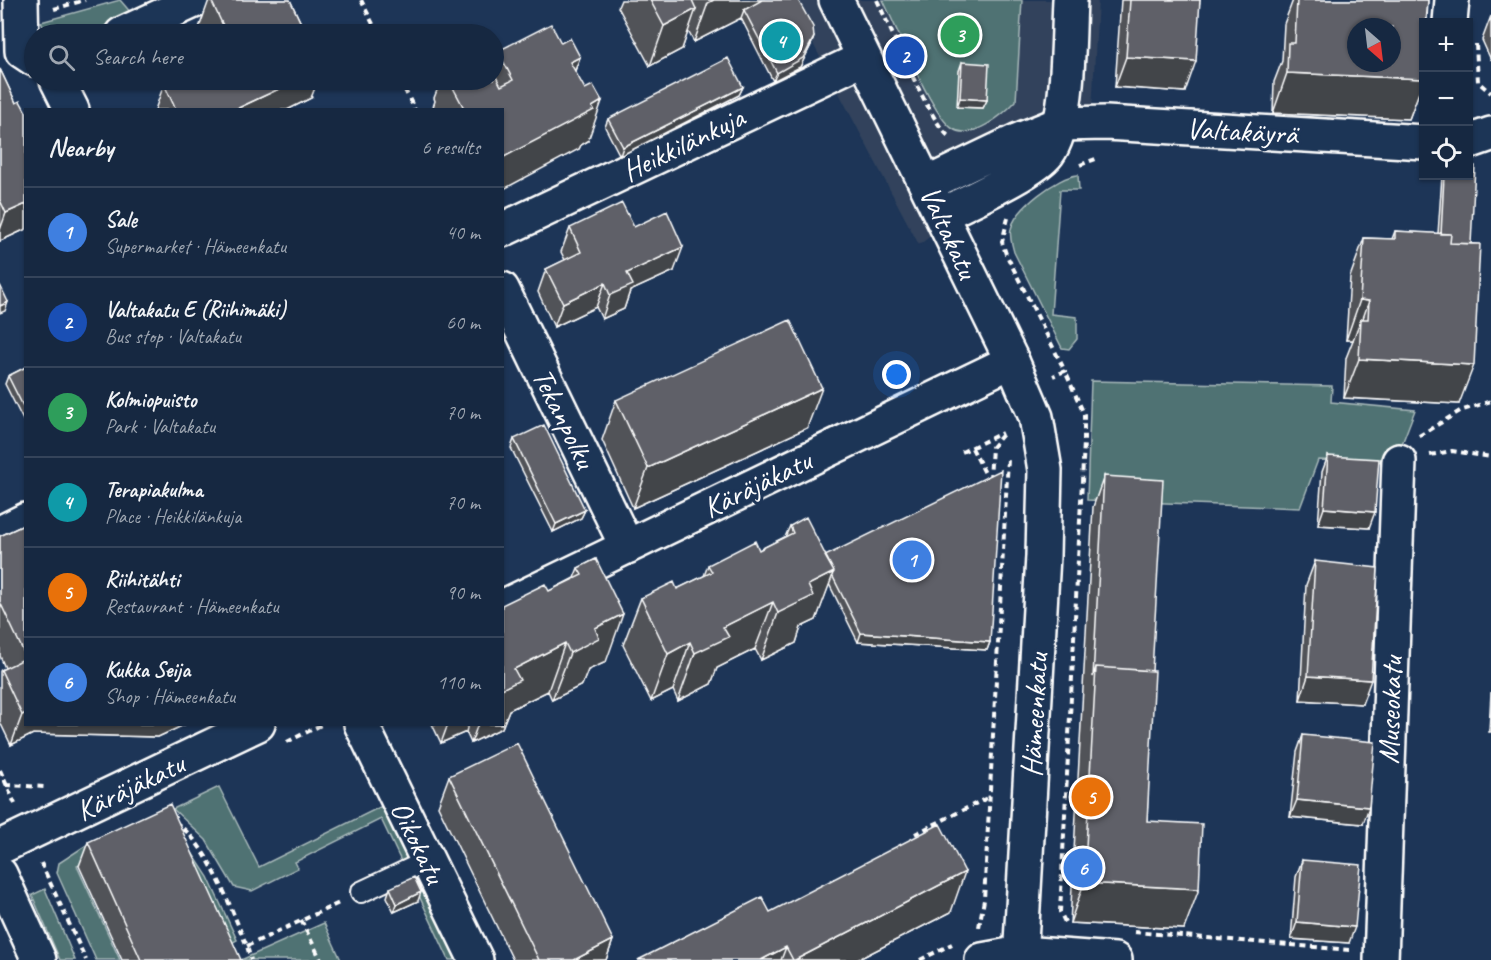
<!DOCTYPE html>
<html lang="en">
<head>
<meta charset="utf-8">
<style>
  body { margin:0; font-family:Caveat,sans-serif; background:#1f3048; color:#f1f3f6 }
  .controls { position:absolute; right:18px; top:18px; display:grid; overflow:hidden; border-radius:0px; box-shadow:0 2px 4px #0004 }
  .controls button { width:54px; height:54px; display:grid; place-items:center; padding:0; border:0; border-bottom:2px solid #35445a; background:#162841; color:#f1f3f6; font:30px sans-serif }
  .compass { position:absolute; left:1347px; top:18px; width:54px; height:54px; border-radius:50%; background:#162841; box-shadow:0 2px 4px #0004; rotate:152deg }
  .you { position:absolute; left:897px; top:375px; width:21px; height:21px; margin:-15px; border:4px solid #fff; border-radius:50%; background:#1a73e8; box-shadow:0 0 0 9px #1a73e833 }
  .badge { display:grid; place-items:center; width:39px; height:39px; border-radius:50%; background:#db2777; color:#fff; font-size:20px; font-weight:700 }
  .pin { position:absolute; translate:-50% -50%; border:3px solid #fff; box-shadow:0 2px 6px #0006 }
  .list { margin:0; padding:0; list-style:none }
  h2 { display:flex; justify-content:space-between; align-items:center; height:78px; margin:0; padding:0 24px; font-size:26px }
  h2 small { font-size:20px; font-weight:400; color:#9ea6b1 }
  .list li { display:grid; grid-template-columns:39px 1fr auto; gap:18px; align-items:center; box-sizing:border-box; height:90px; padding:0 24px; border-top:2px solid #35445a }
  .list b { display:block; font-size:22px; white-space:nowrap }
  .list p { margin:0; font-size:20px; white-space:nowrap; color:#9ea6b1 }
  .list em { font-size:20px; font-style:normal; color:#9ea6b1 }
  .icon { flex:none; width:33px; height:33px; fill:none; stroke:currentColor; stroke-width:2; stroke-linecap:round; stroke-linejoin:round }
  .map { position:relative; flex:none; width:1491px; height:960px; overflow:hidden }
  .search { position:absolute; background:#162841; box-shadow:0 2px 4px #0004; left:24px; top:24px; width:480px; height:66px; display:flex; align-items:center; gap:15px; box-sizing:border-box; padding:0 21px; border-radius:33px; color:#9ea6b1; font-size:22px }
  .panel { position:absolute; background:#162841; box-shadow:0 2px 4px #0004; left:24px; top:108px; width:480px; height:618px; border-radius:0px }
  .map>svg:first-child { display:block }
  .built { fill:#30425c }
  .green { fill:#4f7273; stroke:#a7b8b9; stroke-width:1.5 }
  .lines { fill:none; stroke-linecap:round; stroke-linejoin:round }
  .lane-casing { stroke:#fff; stroke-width:24 }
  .street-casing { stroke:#fff; stroke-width:38 }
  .secondary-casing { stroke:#fff; stroke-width:38 }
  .path { stroke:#fff; stroke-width:4; stroke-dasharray:6 4.5; stroke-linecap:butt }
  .lane { stroke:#1d3557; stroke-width:20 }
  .street { stroke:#1d3557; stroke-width:33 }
  .secondary { stroke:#1d3557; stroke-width:33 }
  .wall { fill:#515359; stroke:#fff; stroke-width:1.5 }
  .shaded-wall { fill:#424449; stroke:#fff; stroke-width:1.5 }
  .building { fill:#5e6168; stroke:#fff; stroke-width:1.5; fill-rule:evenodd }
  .labels { text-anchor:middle; stroke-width:6; stroke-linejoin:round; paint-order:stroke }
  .street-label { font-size:30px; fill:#fff; stroke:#1d3557 }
</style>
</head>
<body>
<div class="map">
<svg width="1491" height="960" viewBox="0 0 1491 960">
  <rect width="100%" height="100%" fill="#1d3557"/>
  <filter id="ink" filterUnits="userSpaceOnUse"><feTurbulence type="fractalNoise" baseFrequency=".0167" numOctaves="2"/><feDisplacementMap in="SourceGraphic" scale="12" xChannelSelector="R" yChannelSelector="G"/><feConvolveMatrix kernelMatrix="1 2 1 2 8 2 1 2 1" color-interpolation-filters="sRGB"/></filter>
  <g filter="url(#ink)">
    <!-- built -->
    <path class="built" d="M790,0h308l-6,111 -173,134z"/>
    <!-- green -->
    <path class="green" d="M120,0l12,14 -45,20h-40l-6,-12z
      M883,0h139l-6,101c-12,13 -44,40 -63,28 -21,-12 -57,-103 -70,-129z
      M1078,175l1,15h-19l-9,124 26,3v22l-8,10 -7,-1 -48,-96c-2,-8 -5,-15 -3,-23 4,-20 47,-53 67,-54z
      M1091,381l241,5 -1,16 84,8 -20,52 -77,-2 -18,48 -213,-8z
      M219,787l40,80 123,-61 25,52 -6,3 -20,-42 -86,43 3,6 -46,23 -18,-4 -28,-47 -33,-31z
      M185,842l23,35 29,63 -9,5z
      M88,844l11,12 -22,10 43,94h-24l-39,-87 2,-10z
      M420,882l37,78h-8l-35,-75z
      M45,889l30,71h-15l-28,-65z
      M324,923l17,37h-100z"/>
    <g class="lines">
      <!-- lane casing -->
      <g class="lane-casing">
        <path id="lane" d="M361,892l66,-31"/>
      </g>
      <!-- street casing -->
      <g class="street-casing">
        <path id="street" d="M21,0l1,51 12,8
          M1450,22l2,-22
          M122,34l74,-34
          M57,80l15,30
          M1059,124l47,-1 318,19
          M1468,142l23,-8
          M502,230l362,-172
          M502,289l125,258
          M0,533l26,-13
          M502,607l510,-246
          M361,724l115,236
          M0,847l258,-123
          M982,960l39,-7 94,7
          M1381,960l18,-499"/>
      </g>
      <!-- secondary casing -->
      <g class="secondary-casing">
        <path id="secondary" d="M836,0l176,361 24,56 9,53 -2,86 -23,404
          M927,184l92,-44 40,-16
          M941,215c25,-13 92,-42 107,-62 22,-29 20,-116 22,-153
          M0,874l39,86"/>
      </g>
      <!-- path -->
      <path class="path" d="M361,0l17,34
        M877,0c11,23 56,128 72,136
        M54,9l31,-9
        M1476,44l2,38 13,11
        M400,80l15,30
        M1080,165l18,-7
        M1008,218l-6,24 4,12 59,117 -12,5
        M1419,436l41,-25 31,-10
        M972,448l16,31
        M962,452l40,-19
        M1430,455l22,-4 39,6
        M990,479l2,-32 13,-15
        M287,742l36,-18
        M0,770l15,34
        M6,785l39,2
        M175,822c35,23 55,86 72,124l4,14
        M915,834l74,-37
        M41,863l45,97
        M301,920l20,40
        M1065,922l-5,-10 24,-470v-28l-19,-43
        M979,927l5,-27 24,-441
        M1134,932l216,18
        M247,946l92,-43
        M920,960l32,-16"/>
      <!-- lane -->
      <use href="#lane" class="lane"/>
      <!-- street -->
      <use href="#street" class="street"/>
      <!-- secondary -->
      <use href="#secondary" class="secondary"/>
    </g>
    <!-- wall -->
    <path class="wall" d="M209,0h81l16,34h-104l-3,-6z
      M621,0h177l16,37 -3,8 -11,22 -27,14 -32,-63 -47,24 -6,-11 -6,18 -32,17 -32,-59z
      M1121,0h79l-15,92 -70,-5z
      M1293,0h135l-4,79 -15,40 -136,-6 1,-31 8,-21 2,-37z
      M1491,16v44l-9,-20z
      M561,43l19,14 -5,14 13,70 -7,4 -2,4 -77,-39h-70l3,-9 -1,-3 7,-18h53v-17l4,-12z
      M962,62l25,38 -4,8 -26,-1 2,-36z
      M0,69l16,34 10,9v117l-26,12z
      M164,84l147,14 -24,12h-132z
      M743,87l-4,8 -119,61 -15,-29 3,-8z
      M1442,176h26l-9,228 -115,-6 2,-40 7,-18h-7l4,-63 14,-39 28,1 3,-8 43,3z
      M634,227l40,44 -44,20 -6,18 -22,10 -6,-12 -42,20 -16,-35 8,-23 19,-9 -4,-8 9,-24z
      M26,367v59l-21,-42 3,-8z
      M616,400l191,28 -174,80 -31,-68z
      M514,439l71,71 -4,8 -28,14 -42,-84z
      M1328,456l41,72 -51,-3 4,-53z
      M1104,476l48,195 -5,150 37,108 -114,-6 23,-416z
      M26,524v200h160l-28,13 -125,-3 -22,11 -11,-23v-51l1,-1 4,-2 -5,-12v-120z
      M790,526l35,30 165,86 -3,8 -129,-8 -29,-58 -13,36 -15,7 -5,16 -35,17 -6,-11 -38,19 -6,16 -33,17 -5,-11 -22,11 -28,-56 18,-47 36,-9 27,-13 4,-11 51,-15 26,-13z
      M596,559l10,103 -18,8 -6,15 -30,15 -4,-9 -39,19 -7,18 -31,15 -5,-11 -25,11 -9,-19h70l47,-133 25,-13 4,-10z
      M1315,561l47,143 -62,-4 6,-115z
      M1491,692v40h-2z
      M1303,735l60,89 -73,-7 7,-65z
      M449,776l164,164 -7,20h-93l-75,-154z
      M88,842l153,118h-119l-43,-94z
      M1302,860l47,83 -58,-4 5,-62z
      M390,888l28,13 -24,11 -7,-15z
      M770,912h181l-94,48h-219z"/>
    <!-- shaded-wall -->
    <path class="shaded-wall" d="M714,0h51l-21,10 -3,8 -47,24 14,-39z
      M696,9l-14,40 -32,17 14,-40z
      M814,37l-3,8 -11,22 -27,14 4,-8z
      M580,57l-15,40 5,-35z
      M1126,57l70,4 -11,31 -70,-5z
      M1287,73l137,6 -15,40 -136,-6z
      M298,80h20l-7,18 -24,12h-53z
      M743,87l-4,8 -119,61 3,-9z
      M960,98l27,2 -4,8 -26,-1z
      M602,101l-14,40 -7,4 -2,4 -77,41v-32z
      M26,204v25l-26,12v-11l6,-17z
      M683,247l-9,24 -44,20 -6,18 -22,10 8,-24 17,-22z
      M605,283l-9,24 -42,20 9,-24z
      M1360,300l9,1 -8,23v-5l-8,21h-7z
      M8,302l-3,9 -5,2v-7z
      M1359,359l115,6 -15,39 -115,-6z
      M822,388l-15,40 -174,80 15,-40z
      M1324,508l51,4 -6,16 -51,-3z
      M585,510l-4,8 -28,14 3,-8z
      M834,572l-18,48 -15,7 -5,16 -35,17 17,-47 30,-28z
      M773,602l-18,47 -38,19 -6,16 -33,17 17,-48 28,-26z
      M623,614l-17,48 -18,8 -6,15 -30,15 18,-47 25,-25z
      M861,633l129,9 -3,8 -129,-8z
      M690,642l-17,48 -22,11 17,-47z
      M565,643l-17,48 -39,19 -7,18 -31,15 7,-19h24v-35l12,-20z
      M1308,676l63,4 -9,24 -62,-4z
      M26,713v11h160l-28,13 -125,-3 -22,11 11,-30z
      M448,724h20l-2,8 -25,11z
      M1297,800l72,7 -6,17 -73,-7z
      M965,872l-14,40 -94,48h-62z
      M1084,883l115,6 -15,40 -114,-6z
      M421,892l-3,9 -24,11 3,-8z
      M1297,922l58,5 -6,16 -58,-4z
      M613,940l-7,20h-32z
      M786,947l-5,13h-20z"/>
    <!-- building -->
    <path class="building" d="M211,0h79l16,34h-79z
      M650,0h42l4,9 -32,17z
      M762,0h36l15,27 1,10 -11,21 -26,15 -33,-63z
      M1130,0h70l-4,61 -70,-4z
      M1297,0h131l-2,22h-2v57l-137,-6 1,-30h7zM1356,27h36v36h-36z
      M551,24l10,19 9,-5 10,19 -10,5 15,27 8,-4 9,16 -10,6 2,3 -92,48v-48h-37l-16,-30h45v-7l7,13 12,-6 -15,-29z
      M728,58l15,29 -120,60 -15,-28z
      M962,62l27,2 -2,36 -27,-2z
      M0,69l16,34 4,-2 6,11v92l-20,9 -6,-13z
      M173,80h125l-64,30h-58l-12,-26z
      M1468,166h7l-4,78 -21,-1 1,-9h-10l3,-58h24z
      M622,203l12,24 33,-16 16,36 -56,26 6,12 -23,10 -5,-12 -42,20 -17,-34 35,-17 -11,-24z
      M1395,231l56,3 -1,9 30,1 -6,121 -115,-6 2,-40h7l1,-18 -9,-1 4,-62 31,1z
      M0,285l8,17 -8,4z
      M790,320l32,68 -174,80 -32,-68z
      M26,367v45l-18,-36z
      M544,425l41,85 -29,14 -42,-85z
      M1328,456l51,3 -4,53 -51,-4z
      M1001,470l-11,172 -129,-9 -29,-58 2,-3 -9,-16z
      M1104,476l59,4 -11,191 -56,-4 -3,10z
      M806,517l28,55 -26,13 5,11 -35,17 -5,-11 -50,25 6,10 -34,16 -5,-11 -22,12 -27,-56 33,-16 3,7 35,-17 -4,-7 47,-24 4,9 34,-17 -3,-7z
      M26,524v133l-26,-55v-66z
      M596,559l27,55 -28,14 4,10 -29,15 -5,-10 -51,26 6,11 -18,9v-84l43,-21 4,7 33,-16 -4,-7z
      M1315,561l63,7 -7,112 -63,-4z
      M26,658v55l-4,2 -21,-45z
      M1096,667l59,4 -8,150 55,3 -3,65 -115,-6z
      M1303,735l72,7 -6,65 -72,-7z
      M517,743l96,197 -39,20h-35l-90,-184z
      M170,804l71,156h-100l-53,-118z
      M940,824l25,48 -170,88h-2l-7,-13 -25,13h-123l124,-63 8,15z
      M1302,860l59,5 -6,62 -58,-5z
      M414,877l7,15 -24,12 -7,-16z"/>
  </g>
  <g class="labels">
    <!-- street labels -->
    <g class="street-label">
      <text transform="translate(1242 131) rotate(3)" y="10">Valtakäyrä</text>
      <text transform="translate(683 144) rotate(-26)" y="10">Heikkilänkuja</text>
      <text transform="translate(949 232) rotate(65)" y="10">Valtakatu</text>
      <text transform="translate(564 418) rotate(64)" y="10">Tekanpolku</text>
      <text transform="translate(757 484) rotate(-26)" y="10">Käräjäkatu</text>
      <text transform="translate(1390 710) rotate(-88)" y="10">Museokatu</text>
      <text transform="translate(1034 715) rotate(-87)" y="10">Hämeenkatu</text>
      <text transform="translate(130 787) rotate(-26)" y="10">Käräjäkatu</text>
      <text transform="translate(418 842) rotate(64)" y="10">Oikokatu</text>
    </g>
  </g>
</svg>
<div class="controls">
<button>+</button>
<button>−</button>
<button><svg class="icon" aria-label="locate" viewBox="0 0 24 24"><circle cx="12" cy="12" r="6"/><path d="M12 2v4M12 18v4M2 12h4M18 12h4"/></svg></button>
</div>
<svg class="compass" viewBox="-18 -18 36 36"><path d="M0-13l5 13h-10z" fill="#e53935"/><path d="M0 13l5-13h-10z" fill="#9ea6b1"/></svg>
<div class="you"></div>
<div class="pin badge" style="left:912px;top:560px;background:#3f7fe0">1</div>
<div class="pin badge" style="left:905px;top:56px;background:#1a4fb4">2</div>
<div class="pin badge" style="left:960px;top:35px;background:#2e9e5b">3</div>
<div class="pin badge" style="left:781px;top:41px;background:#0f9aa8">4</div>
<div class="pin badge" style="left:1091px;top:797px;background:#e8710a">5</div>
<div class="pin badge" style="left:1083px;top:868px;background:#3f7fe0">6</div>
<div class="search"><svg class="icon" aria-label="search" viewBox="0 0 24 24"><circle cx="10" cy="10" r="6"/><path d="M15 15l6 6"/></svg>Search here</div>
<section class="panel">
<h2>Nearby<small>6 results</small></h2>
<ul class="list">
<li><span class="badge" style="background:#3f7fe0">1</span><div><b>Sale</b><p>Supermarket · Hämeenkatu</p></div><em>40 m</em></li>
<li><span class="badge" style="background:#1a4fb4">2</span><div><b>Valtakatu E (Riihimäki)</b><p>Bus stop · Valtakatu</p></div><em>60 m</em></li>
<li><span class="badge" style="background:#2e9e5b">3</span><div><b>Kolmiopuisto</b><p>Park · Valtakatu</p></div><em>70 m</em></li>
<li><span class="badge" style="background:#0f9aa8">4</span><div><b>Terapiakulma</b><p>Place · Heikkilänkuja</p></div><em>70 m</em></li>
<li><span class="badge" style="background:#e8710a">5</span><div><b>Riihitähti</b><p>Restaurant · Hämeenkatu</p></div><em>90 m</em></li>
<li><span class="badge" style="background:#3f7fe0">6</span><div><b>Kukka Seija</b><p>Shop · Hämeenkatu</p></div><em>110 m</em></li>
</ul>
</section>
</div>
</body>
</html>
